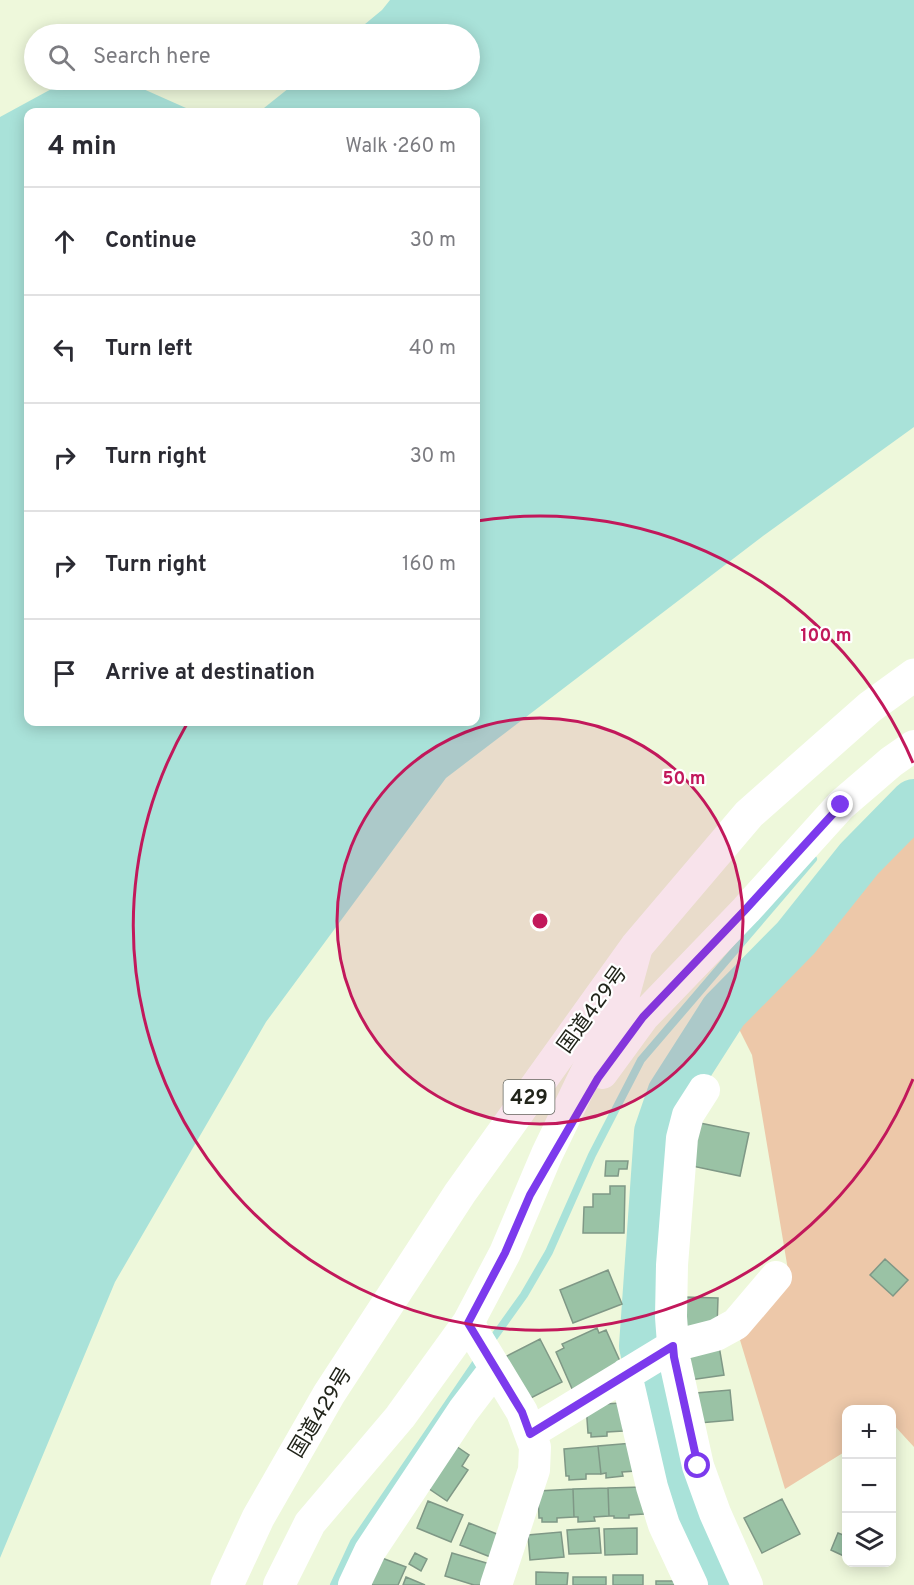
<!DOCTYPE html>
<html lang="en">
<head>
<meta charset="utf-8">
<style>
  body { margin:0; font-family:Overpass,"Noto Sans JP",sans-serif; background:#f2f2f3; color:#2b2b33 }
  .controls { position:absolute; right:18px; bottom:18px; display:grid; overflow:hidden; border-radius:12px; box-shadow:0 3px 15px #0003 }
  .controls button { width:54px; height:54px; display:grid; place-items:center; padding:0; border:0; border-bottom:2px solid #e1e1e2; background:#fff; color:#2b2b33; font:30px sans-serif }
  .stop { position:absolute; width:18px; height:18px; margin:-14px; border:4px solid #7c3aed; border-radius:50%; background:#fff }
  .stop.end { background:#7c3aed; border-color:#fff; box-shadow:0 2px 6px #0008 }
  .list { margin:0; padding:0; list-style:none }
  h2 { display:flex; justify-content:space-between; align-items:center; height:78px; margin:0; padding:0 24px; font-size:26px }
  h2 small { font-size:20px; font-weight:400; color:#7c7c81 }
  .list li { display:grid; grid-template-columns:39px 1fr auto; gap:18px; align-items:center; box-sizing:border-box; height:108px; padding:0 24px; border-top:2px solid #e1e1e2 }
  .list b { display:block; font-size:22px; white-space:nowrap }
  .list em { font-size:20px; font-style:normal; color:#7c7c81 }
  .icon { flex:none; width:33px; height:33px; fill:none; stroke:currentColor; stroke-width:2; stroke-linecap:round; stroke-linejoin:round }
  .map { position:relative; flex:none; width:914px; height:1585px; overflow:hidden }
  .search { position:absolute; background:#fff; box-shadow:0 3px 15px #0003; left:24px; top:24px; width:456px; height:66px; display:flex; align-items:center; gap:15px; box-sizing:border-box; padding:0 21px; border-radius:33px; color:#7c7c81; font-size:22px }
  .panel { position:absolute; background:#fff; box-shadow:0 3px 15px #0003; left:24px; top:108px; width:456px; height:618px; border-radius:12px }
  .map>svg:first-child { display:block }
  .green { fill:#edc8a9 }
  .water { fill:#a9e2d9 }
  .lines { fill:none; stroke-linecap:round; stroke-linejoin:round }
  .stream { stroke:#a9e2d9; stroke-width:8 }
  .river { stroke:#a9e2d9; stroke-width:48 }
  .building { fill:#9ac2a5; stroke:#7f9886; stroke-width:1.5 }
  .minor { stroke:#fff; stroke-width:32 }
  .trunk { stroke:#fff; stroke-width:33 }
  .route { stroke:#7c3aed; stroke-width:8 }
  .ring { fill:none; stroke:#c2185b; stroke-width:3 }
  .labels { text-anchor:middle; stroke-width:4.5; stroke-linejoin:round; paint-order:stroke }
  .shield { fill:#fff; stroke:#64665f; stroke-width:1.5 }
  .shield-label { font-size:20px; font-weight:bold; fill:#21241a }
  .street-label { font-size:21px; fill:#21241a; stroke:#fff }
  .centre { fill:#c2185b; stroke:#fff; stroke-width:3 }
  .ring-label { font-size:18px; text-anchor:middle; font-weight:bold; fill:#c2185b; stroke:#fff; stroke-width:4.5; stroke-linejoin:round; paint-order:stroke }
</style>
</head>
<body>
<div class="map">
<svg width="914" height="1585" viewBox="0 0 914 1585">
  <rect width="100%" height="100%" fill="#eef8db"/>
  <!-- green -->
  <path class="green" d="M914,820v627l-22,-24v-13h-46v41l-61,38 -45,-149 49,-64 -37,-221 -15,-30 103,-123z"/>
  <!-- water -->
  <path class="water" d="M390,0h524v427l-151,109 -317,242 -180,244 -151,260 -115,276v-1441l68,-37h55l72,32h-167v610h448v-610h-217l40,-32h171v-46h-117l29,-24z"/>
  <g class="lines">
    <!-- stream -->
    <path class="stream" d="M489,1344l35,-49 25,-43 43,-97 49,-95 172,-201
      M334,1585l20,-43 126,-185"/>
    <!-- river -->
    <path class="river" d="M718,1585l-37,-82 -38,-157 15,-214 13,-38 53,-83 72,-73 63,-79 55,-56"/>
  </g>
  <!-- building -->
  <path class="building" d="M700,1123l49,10 -9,43 -48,-10z
    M606,1161h22l-1,8h-8l-1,7h-13z
    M610,1186h15l-1,47h-41l1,-26h9v-13h17z
    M885,1259l23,21 -15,16 -23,-21z
    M608,1270l14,34 -49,19 -13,-33z
    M684,1297l34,1 -1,30 -34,-1z
    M597,1328l2,5 7,-3 17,38 -50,23 -17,-39 8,-4 -2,-4z
    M540,1339l22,43 -35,18 -22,-43z
    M719,1346l5,29 -34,5 -5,-28z
    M730,1390l3,30 -34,3 -3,-30z
    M621,1403l2,28 -16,1v4l-16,1v-4h-3l-2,-28z
    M450,1442l19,13 -7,11 6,4 -21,31 -25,-17z
    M633,1443l3,28 -14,1 1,4 -17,2v-5l-5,1 -3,-28z
    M598,1446l3,28h-15v5l-17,1v-4h-3l-2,-27z
    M643,1487l1,27 -15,1v3h-15v-2h-5l-1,-28z
    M608,1488l1,28 -15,1 1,4 -17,1v-5h-4l-1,-28z
    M573,1489l1,28 -17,1v4h-15v-4h-3l-1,-27z
    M782,1499l18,35 -38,19 -18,-35z
    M428,1501l35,14 -12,27 -34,-14z
    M469,1523l33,13 -9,22 -33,-13z
    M599,1528l2,25 -32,1 -2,-24z
    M637,1528v26l-32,1 -1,-26z
    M561,1532l3,25 -34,3 -2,-25z
    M838,1533l8,3v21l-15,-7z
    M415,1553l12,6 -6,12 -12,-7z
    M452,1553l38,11 -6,21h-10l-29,-9z
    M382,1558l24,9 -8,18h-27z
    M536,1572l32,1 -1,12h-31z
    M613,1575h30v10h-30z
    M406,1577l19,8h-22z
    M573,1577h33v8h-33z
    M656,1581h19v4h-19z"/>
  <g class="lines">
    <!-- minor -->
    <path class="minor" d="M602,1073l41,-56 103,-107 95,-105 50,-43 23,-16
      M704,1090l-16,25 -6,23 -10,127 -1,52 3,40 24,109 17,47 32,72
      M468,1323l54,89 13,35 -1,23 -38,115
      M626,1374l26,113 12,38 28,60
      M530,1433l143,-87 43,-11 20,-11 40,-47
      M279,1585l31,-62 90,-106 68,-94 37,-70 42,-99 77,-160 12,-44
      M354,1585l16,-34 93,-140 32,-42"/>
    <!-- trunk -->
    <path class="trunk" d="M227,1585l31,-67 71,-124 131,-201 176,-246 113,-133 121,-107 44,-32"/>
  </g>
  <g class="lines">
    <!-- route -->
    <path class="route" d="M698,1466l-24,-109 -1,-11 -143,88 -8,-22 -54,-89 37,-70 25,-58 68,-117 45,-61 103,-108 95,-104"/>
  </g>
  <!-- distance rings -->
  <circle cx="540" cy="921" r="203" fill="#c2185b" fill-opacity=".12"/>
  <g class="ring">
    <circle cx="540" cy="921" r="203"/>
    <path d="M913 1079A405 405 0 1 1 188 722M477 521A405 405 0 0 1 913 763"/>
  </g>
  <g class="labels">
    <!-- shield labels -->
    <rect class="shield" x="503.5" y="1080" width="51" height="34" rx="4.5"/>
    <g class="shield-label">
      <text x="529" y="1104">429</text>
    </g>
    <!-- street labels -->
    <g class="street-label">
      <text transform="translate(592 1009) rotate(-54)" y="7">国道429号</text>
      <text transform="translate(320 1412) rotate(-59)" y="7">国道429号</text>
    </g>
  </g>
  <circle cx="540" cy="921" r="9" class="centre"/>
  <g class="ring-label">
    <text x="826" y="641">100 m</text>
    <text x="684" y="784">50 m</text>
  </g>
</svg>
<div class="controls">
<button>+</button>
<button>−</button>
<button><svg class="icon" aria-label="layers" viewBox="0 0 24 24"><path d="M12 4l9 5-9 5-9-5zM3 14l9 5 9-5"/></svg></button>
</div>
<div class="stop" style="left:698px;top:1466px"></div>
<div class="stop end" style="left:841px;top:805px"></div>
<div class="search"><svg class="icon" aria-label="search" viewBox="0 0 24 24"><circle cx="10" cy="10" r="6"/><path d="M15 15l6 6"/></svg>Search here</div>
<section class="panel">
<h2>4 min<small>Walk · 260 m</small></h2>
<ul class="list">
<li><svg class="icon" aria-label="ahead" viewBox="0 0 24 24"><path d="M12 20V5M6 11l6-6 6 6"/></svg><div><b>Continue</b></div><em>30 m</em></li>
<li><svg class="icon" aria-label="left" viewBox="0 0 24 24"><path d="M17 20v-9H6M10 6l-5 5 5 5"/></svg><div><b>Turn left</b></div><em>40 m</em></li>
<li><svg class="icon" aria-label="right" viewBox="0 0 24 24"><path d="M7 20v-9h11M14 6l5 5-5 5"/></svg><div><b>Turn right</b></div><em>30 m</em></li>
<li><svg class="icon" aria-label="right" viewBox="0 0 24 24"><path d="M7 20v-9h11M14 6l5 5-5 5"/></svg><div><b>Turn right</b></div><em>160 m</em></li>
<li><svg class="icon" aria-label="arrive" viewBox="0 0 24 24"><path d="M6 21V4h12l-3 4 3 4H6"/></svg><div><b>Arrive at destination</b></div></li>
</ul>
</section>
</div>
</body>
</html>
